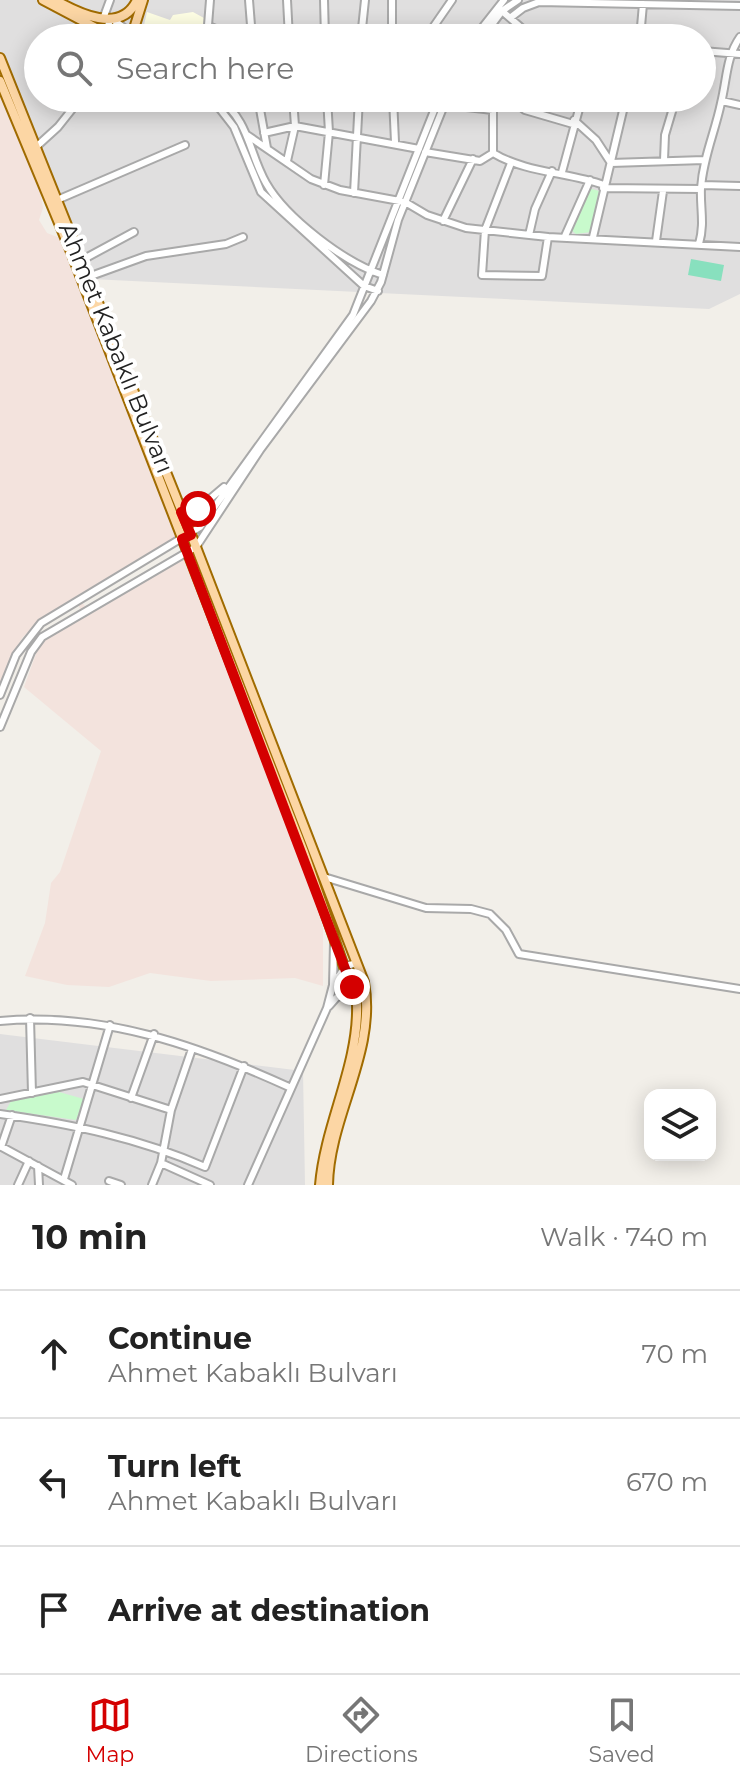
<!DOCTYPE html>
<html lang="en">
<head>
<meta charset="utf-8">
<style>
  body { margin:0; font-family:Montserrat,sans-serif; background:#f6f6f6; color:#222 }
  .controls { position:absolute; right:24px; bottom:24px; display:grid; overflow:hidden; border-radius:16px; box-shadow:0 4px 20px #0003 }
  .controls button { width:72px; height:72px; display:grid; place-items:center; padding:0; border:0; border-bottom:2px solid #e0e0e0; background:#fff; color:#222; font:40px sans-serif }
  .stop { position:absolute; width:24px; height:24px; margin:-18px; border:6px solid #d40000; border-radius:50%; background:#fff }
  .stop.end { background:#d40000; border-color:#fff; box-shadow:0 2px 8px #0008 }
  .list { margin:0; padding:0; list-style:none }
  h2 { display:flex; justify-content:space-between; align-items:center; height:104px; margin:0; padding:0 32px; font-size:34px }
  h2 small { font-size:26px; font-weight:400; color:#767676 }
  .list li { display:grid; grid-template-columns:52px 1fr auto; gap:24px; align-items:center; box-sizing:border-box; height:128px; padding:0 32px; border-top:2px solid #e0e0e0 }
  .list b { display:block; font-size:30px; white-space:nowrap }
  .list p { margin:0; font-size:26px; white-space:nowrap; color:#767676 }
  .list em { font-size:26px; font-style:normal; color:#767676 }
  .icon { flex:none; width:44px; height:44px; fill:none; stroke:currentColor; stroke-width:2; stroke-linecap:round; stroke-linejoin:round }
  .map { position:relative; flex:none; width:740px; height:1185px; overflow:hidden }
  .search { position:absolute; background:#fff; box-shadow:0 4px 20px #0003; left:24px; right:24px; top:24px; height:88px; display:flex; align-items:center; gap:20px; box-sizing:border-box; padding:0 28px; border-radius:44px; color:#767676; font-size:30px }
  .sheet { height:488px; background:#fff }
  nav { display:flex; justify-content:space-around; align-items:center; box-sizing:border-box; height:112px; border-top:2px solid #e0e0e0; background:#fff; font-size:22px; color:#767676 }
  nav a { display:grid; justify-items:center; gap:4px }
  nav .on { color:#d40000 }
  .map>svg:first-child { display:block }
  .residential { fill:#e0dfdf; fill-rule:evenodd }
  .education { fill:#ffffe5 }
  .military { fill:#f3e3dd }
  .park { fill:#c8facc }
  .pitch { fill:#88e0be }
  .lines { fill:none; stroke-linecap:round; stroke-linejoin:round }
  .minor-casing { stroke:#a9a9a9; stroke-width:10 }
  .major-casing { stroke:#a06b00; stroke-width:12 }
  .minor { stroke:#fff; stroke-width:6 }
  .major { stroke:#fcd6a4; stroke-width:8 }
  .route { stroke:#d40000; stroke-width:10 }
  .labels { text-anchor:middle; stroke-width:8; stroke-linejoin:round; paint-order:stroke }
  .street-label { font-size:24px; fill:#222; stroke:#fff }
</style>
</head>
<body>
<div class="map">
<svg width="740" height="1185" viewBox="0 0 740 1185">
  <rect width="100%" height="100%" fill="#f2efe9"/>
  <!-- residential -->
  <path class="residential" d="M0,0h740v294l-31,15 -618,-30 -91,-222zM38,38h664v60h-664z
    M0,1034l303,37 2,114h-305z"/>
  <!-- education -->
  <path class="education" d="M147,12l23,8 3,-5 20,-3 11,6 -2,20h-61z"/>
  <!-- military -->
  <path class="military" d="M0,93l40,98 3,17 -4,12 8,13 13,5 117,301 -100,57 11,14 96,-51 135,352 4,18v57l-28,-8 -84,3 -61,-8 -41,14 -42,-2 -42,-9 20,-53 6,-40 9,-11 41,-121 -77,-64 13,-36 11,-16 35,-22 -9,-14 -35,22 -17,17 -22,51z"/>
  <!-- park -->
  <path class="park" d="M589,188l10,3 -8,41 -15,2 -5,-4z
    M59,1092l25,7 -8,21 -70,-10 5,-9z"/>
  <!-- pitch -->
  <path class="pitch" d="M691,259l33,6 -3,16 -33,-6z"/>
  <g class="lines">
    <!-- minor casing -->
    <g class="minor-casing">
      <path id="minor" d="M249,0l3,38
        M287,0l2,38
        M324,0l1,38
        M502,11l31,27
        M510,18l13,-10 16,-6 201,4
        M103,19l7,-19
        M209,26l27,12
        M105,33l6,-15 26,20
        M207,38l3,-38
        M361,38l4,-38
        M392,38v-38
        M431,38l3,-12 18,-26
        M474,38l30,-38
        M482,38l20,-27 16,-11
        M640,38l3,-34
        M702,51l38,3
        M205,98l15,11 14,18 27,65 103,94 14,5
        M218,98c32,23 30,53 48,85 20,35 79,80 117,92
        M258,98l9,50
        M393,98l2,44
        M500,98l-7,12v43c33,20 75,19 111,32
        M509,98l16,12 48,14
        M722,101l18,4
        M440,104l53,6
        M574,120l22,20 15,23 93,-3
        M264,133l31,-7 124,23
        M247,135l64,44 29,11 65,12 22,13 39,13 82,9 192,10
        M36,147l22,-20 23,-29
        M425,152l55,9 13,-8
        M664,160l1,-25 11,-37
        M287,161l8,-35 -2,-28
        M511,163l-26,67 -3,45 60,1 6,-39
        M562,172l20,-74
        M324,185l5,-53 -2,-34
        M702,185l38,1
        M603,188l98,1
        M354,193l5,-95
        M57,200l128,-55
        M443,221l30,-62
        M529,235l6,-26 17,-38
        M565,236l25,-56
        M593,237l33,-139
        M656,241l7,-50
        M699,244c6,-21 1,-36 2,-56 2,-30 14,-56 20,-85 6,-24 5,-46 19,-66
        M82,260l52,-28
        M88,277l58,-21 80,-12 17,-7
        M181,512l17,-3 26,-22
        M0,695l16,-40 25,-32 159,-96 153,-212 86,-217
        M0,727l31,-75 11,-15 154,-90 64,-97 111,-149 10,-19 17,-62 49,-122
        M324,877l102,31 45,1 19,5 16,16 13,24 221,35
        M334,983l12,-17 11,-3
        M329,1006l7,-8 28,-16
        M30,1018l2,75
        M0,1021c102,-9 197,24 289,66
        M131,1098l23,-64
        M0,1099l83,-17 88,28
        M0,1114c71,10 139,24 205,53l39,-101
        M0,1146l72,39
        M1,1147l11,-32
        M161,1163l49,22
        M38,1166l1,19
        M64,1179l46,-154
        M109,1181l12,4
        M18,1185l11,-24
        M152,1185l9,-22 10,-53 21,-61
        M248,1185l79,-177 6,-23 1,-42"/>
    </g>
    <!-- major casing -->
    <g class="major-casing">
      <path id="major" d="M43,0l72,38
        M55,0c23,13 66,35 82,0
        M131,38l12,-38
        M0,58l196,489 168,435c13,70 -35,134 -36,203
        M0,81l71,171 233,600 53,152c2,61 -32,120 -37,181"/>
    </g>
    <!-- minor -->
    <use href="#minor" class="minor"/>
    <!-- major -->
    <use href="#major" class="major"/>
  </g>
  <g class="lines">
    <!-- route -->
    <path class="route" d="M198,509l-17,3 10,23 -9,4 170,448"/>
  </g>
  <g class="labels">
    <!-- street labels -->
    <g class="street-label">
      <text transform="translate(116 348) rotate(68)" y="8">Ahmet Kabaklı Bulvarı</text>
    </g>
  </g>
</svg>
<div class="controls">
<button><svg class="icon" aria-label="layers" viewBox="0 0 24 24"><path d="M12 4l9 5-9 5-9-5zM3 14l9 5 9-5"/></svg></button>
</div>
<div class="stop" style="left:198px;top:509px"></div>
<div class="stop end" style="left:352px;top:987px"></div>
<div class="search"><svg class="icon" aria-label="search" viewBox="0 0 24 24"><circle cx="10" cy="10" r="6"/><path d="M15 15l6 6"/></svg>Search here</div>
</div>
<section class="sheet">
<h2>10 min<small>Walk · 740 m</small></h2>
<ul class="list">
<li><svg class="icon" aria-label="ahead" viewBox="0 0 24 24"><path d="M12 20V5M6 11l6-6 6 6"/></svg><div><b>Continue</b><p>Ahmet Kabaklı Bulvarı</p></div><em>70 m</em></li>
<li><svg class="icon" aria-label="left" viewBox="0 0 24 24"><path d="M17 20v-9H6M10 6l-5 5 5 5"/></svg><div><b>Turn left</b><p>Ahmet Kabaklı Bulvarı</p></div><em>670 m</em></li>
<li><svg class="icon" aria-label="arrive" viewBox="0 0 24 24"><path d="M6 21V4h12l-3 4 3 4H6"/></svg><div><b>Arrive at destination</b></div></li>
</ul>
</section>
<nav>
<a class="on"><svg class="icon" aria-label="map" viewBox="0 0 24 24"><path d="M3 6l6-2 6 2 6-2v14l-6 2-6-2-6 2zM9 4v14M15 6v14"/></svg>Map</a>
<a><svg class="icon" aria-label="directions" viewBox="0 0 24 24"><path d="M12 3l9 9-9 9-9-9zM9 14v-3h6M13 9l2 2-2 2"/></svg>Directions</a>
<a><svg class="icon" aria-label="saved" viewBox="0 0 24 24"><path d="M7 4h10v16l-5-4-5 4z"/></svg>Saved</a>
</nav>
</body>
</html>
